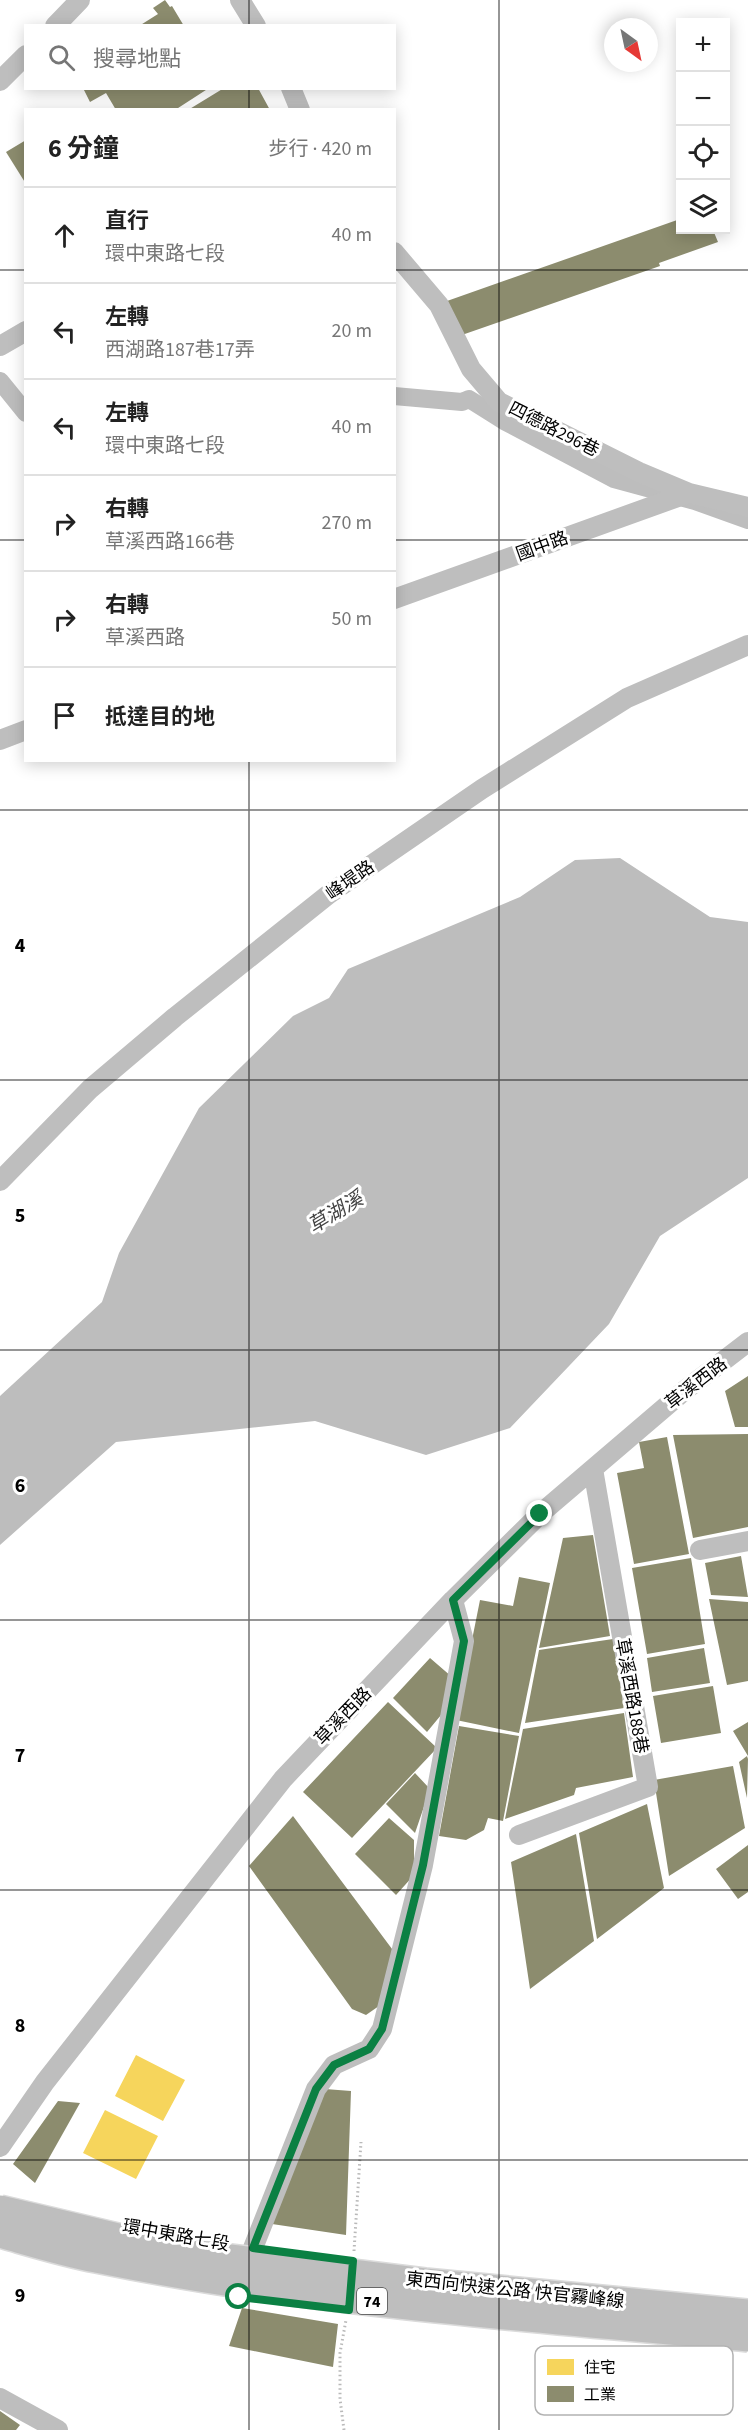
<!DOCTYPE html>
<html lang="zh-TW">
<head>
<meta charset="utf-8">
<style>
  body { margin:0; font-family:"Source Sans 3","Noto Sans TC",sans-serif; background:#f6f6f6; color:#222 }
  .controls { position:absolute; right:18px; top:18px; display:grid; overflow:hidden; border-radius:0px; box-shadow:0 3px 15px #0003 }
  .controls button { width:54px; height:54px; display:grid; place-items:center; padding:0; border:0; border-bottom:2px solid #e0e0e0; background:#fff; color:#222; font:30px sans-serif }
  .compass { position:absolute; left:604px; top:18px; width:54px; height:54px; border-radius:50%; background:#fff; box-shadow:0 3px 15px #0003; rotate:147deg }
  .stop { position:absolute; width:18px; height:18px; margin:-14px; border:4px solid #0b8043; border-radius:50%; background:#fff }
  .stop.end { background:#0b8043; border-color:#fff; box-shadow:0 2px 6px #0008 }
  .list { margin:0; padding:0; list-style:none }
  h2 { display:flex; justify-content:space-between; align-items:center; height:78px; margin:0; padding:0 24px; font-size:26px }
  h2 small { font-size:20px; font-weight:400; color:#767676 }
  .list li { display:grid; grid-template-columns:39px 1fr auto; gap:18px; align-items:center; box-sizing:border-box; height:96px; padding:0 24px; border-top:2px solid #e0e0e0 }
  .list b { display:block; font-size:22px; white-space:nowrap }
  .list p { margin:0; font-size:20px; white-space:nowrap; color:#767676 }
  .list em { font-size:20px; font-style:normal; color:#767676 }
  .icon { flex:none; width:33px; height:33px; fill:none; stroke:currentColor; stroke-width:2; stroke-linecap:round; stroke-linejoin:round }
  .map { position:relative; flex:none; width:748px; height:2430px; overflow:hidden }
  .search { position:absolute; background:#fff; box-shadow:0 3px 15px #0003; left:24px; top:24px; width:372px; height:66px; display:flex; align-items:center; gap:15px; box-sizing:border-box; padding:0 21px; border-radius:0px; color:#767676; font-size:22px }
  .panel { position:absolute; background:#fff; box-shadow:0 3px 15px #0003; left:24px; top:108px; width:372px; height:654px; border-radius:0px }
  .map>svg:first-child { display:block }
  .water { fill:#bdbdbd }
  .homes { fill:#f6d55c }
  .industry { fill:#8c8c6e }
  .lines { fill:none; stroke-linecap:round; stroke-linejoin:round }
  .canal { stroke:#bdbdbd; stroke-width:18 }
  .path { stroke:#b9b9b9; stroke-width:3; stroke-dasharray:1.5 3; stroke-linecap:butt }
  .minor { stroke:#bebebe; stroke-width:20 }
  .highway-bridge-casing { stroke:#dbdbdb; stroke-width:30; stroke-linecap:butt }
  .highway-bridge { stroke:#bebebe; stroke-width:27 }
  .route { stroke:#0b8043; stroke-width:8 }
  .grid { fill:none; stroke:#000; stroke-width:1.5; stroke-opacity:0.55 }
  .labels { text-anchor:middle; stroke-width:6; stroke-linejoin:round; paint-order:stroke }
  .shield { fill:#fff; stroke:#4c4c4c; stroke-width:1.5 }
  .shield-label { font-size:16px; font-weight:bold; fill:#000 }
  .street-label { font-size:18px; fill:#000; stroke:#fff }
  .water-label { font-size:20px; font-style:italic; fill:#424242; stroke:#fff }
  .key { fill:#fff; stroke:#b2b2b2; stroke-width:1.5 }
  .key-label { font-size:16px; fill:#000 }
  .grid-label { font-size:20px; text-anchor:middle; font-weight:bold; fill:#000; stroke:#fff; stroke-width:6; stroke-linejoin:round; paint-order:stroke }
</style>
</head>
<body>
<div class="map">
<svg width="748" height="2430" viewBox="0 0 748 2430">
  <rect width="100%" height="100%" fill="#fff"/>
  <!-- water -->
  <path class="water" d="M620,858l90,59 38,5v256l-88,58 -51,88 -99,104 -84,27 -111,-34 -199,21 -116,103v-149l102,-94 17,-49 80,-145 94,-92 36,-18 19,-29 172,-72 55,-37z"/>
  <!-- homes -->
  <path class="homes" d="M136,2055l49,25 -22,41 -48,-25z
    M105,2110l53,26 -22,43 -53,-26z"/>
  <!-- industry -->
  <path class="industry" d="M165,0l5,7 2,-1 12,20h-45l19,-12 -5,-6z
    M83,88h126l-34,22h-59l-10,-17 -16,9z
    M224,88h34l12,22h-82z
    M26,140v44l-20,-32z
    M680,219v11h33l5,12 -59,21 1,3 -201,70 -12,-35z
    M748,1376v51h-13l-10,-36z
    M748,1434v93l-55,11 -20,-103z
    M667,1437l22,117 -55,10 -17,-91 27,-5 -5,-26z
    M593,1535l17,101 -71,12 24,-110z
    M741,1556l7,41 -37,-2 -6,-32z
    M691,1558l14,86 -58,10 -15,-86z
    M519,1577l31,6 -31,150 -63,-13 24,-120 33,6z
    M709,1599l39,3v79l-21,4z
    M613,1639l11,69 -99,15 14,-73z
    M704,1648l6,35 -58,9 -5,-34z
    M430,1658l22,19 -6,32 -19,23 -34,-34z
    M713,1686l8,47 -60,10 -8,-47z
    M388,1702l49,46 -85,90 -49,-46z
    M624,1713l9,64 -57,11 -2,7 -69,24 18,-90z
    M748,1722v34l-15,-25z
    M459,1726l60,10 -16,85 -15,-3 -4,12 -18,10 -27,-4z
    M747,1756l1,3 -1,39 -8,-36z
    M733,1766l12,62 -76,48 -15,-96z
    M415,1773l15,16 -15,44 -29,-29z
    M647,1804l17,84 -67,51 -18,-106z
    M293,1816l102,137 -6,46 -23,16 -14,-6 -103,-143z
    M389,1818l25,22v35l-18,20 -41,-41z
    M576,1834l18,107 -64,48 -19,-127z
    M748,1845v47l-10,7 -22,-30z
    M325,2089l26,2 -5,144 -74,-11z
    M58,2101l22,2 -45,80 -22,-19z
    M242,2308l96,16 -5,43 -104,-21z
    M0,2411l20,14 -4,5h-16z"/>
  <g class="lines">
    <!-- canal -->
    <path class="canal" d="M0,381l26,32
      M394,396l68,6 7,-3 35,22 110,58 81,22 53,19"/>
    <!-- path -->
    <path class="path" d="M354,2251l7,-109
      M344,2430l-4,-31v-46l6,-33"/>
    <!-- minor -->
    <path class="minor" d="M240,0l16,26
      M55,26l25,-26
      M0,81l26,-26
      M291,88l9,22
      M394,252l45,53 32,64 28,33 140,70 50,21 59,14
      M0,346l26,-15
      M394,599l295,-106
      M0,740l26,-10
      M0,1181l90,-92 85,-72 154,-123 153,-105 145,-91 121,-53
      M700,1550l48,-9
      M519,1835l129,-48 -55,-318
      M0,2147l45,-65 238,-303 170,-179 87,-86 144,-123 64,-49
      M253,2248l63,-159 18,-24 35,-16 13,-20 41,-164 41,-224 -11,-41
      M0,2398l58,32"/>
    <!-- highway-bridge casing -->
    <g class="highway-bridge-casing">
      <path id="highway-bridge" d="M0,2209l181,43 244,30 323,31
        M0,2234c32,9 64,19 96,25 215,44 434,59 652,79"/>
    </g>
    <!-- highway-bridge -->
    <use href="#highway-bridge" class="highway-bridge"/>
  </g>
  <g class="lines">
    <!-- route -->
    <path class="route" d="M239,2297l110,13 4,-49 -100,-13 63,-159 18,-24 35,-16 13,-20 41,-164 41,-224 -11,-41 87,-86"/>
  </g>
  <!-- grid -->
  <path class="grid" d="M249,0v26M499,0v2430M249,88v22M0,270h26M394,270h354M0,540h26M394,540h354M249,760v1670M0,810h748M0,1080h748M0,1350h748M0,1620h748M0,1890h748M0,2160h748"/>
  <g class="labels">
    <!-- shield labels -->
    <rect class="shield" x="357" y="2288" width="30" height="26" rx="4.5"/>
    <g class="shield-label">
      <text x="372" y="2307">74</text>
    </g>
    <!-- street labels -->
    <g class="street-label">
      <text transform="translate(554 429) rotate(27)" y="6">四德路296巷</text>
      <text transform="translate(542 546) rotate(-20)" y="6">國中路</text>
      <text transform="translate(350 880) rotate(-35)" y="6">峰堤路</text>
      <text transform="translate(696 1383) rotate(-38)" y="6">草溪西路</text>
      <text transform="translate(632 1696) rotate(80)" y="6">草溪西路188巷</text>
      <text transform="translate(343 1716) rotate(-46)" y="6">草溪西路</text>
      <text transform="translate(176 2235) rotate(10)" y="6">環中東路七段</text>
      <text transform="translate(515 2290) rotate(6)" y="6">東西向快速公路 快官霧峰線</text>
    </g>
    <!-- water labels -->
    <g class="water-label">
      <text transform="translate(335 1212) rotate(-31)" y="7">草湖溪</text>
    </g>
  </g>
  <!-- legend -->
  <rect x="535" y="2346" width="198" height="69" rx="9" class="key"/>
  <rect x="547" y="2359" width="27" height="16" fill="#f6d55c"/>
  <rect x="547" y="2386" width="27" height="16" fill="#8c8c6e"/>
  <g class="key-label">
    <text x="584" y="2373">住宅</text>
    <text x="584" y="2400">工業</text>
  </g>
  <g class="grid-label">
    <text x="20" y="952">4</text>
    <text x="20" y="1222">5</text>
    <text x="20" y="1492">6</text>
    <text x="20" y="1762">7</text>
    <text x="20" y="2032">8</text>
    <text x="20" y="2302">9</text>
  </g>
</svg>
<div class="controls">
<button>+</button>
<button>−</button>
<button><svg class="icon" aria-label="locate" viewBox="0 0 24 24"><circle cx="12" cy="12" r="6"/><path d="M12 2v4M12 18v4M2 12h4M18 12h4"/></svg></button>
<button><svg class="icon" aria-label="layers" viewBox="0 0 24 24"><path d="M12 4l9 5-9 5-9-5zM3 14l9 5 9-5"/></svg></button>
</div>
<svg class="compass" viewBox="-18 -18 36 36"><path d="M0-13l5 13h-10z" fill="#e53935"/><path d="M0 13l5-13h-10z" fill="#767676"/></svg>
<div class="stop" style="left:239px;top:2297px"></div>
<div class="stop end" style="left:540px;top:1514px"></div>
<div class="search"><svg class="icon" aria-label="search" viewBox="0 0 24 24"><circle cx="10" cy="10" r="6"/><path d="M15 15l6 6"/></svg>搜尋地點</div>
<section class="panel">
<h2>6 分鐘<small>步行 · 420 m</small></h2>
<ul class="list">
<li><svg class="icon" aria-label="ahead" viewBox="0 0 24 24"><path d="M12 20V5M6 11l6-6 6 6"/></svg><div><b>直行</b><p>環中東路七段</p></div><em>40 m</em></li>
<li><svg class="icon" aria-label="left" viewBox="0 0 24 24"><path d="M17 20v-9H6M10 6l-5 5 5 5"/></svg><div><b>左轉</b><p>西湖路187巷17弄</p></div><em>20 m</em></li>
<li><svg class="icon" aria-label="left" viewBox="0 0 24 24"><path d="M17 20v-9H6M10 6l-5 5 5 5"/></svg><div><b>左轉</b><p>環中東路七段</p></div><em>40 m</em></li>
<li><svg class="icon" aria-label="right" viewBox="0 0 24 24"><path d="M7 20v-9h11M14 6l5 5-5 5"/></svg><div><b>右轉</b><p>草溪西路166巷</p></div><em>270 m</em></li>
<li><svg class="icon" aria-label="right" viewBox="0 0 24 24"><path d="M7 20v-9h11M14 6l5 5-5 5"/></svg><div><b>右轉</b><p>草溪西路</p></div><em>50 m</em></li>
<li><svg class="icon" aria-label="arrive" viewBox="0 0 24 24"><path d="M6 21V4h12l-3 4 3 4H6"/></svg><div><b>抵達目的地</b></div></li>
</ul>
</section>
</div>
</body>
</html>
